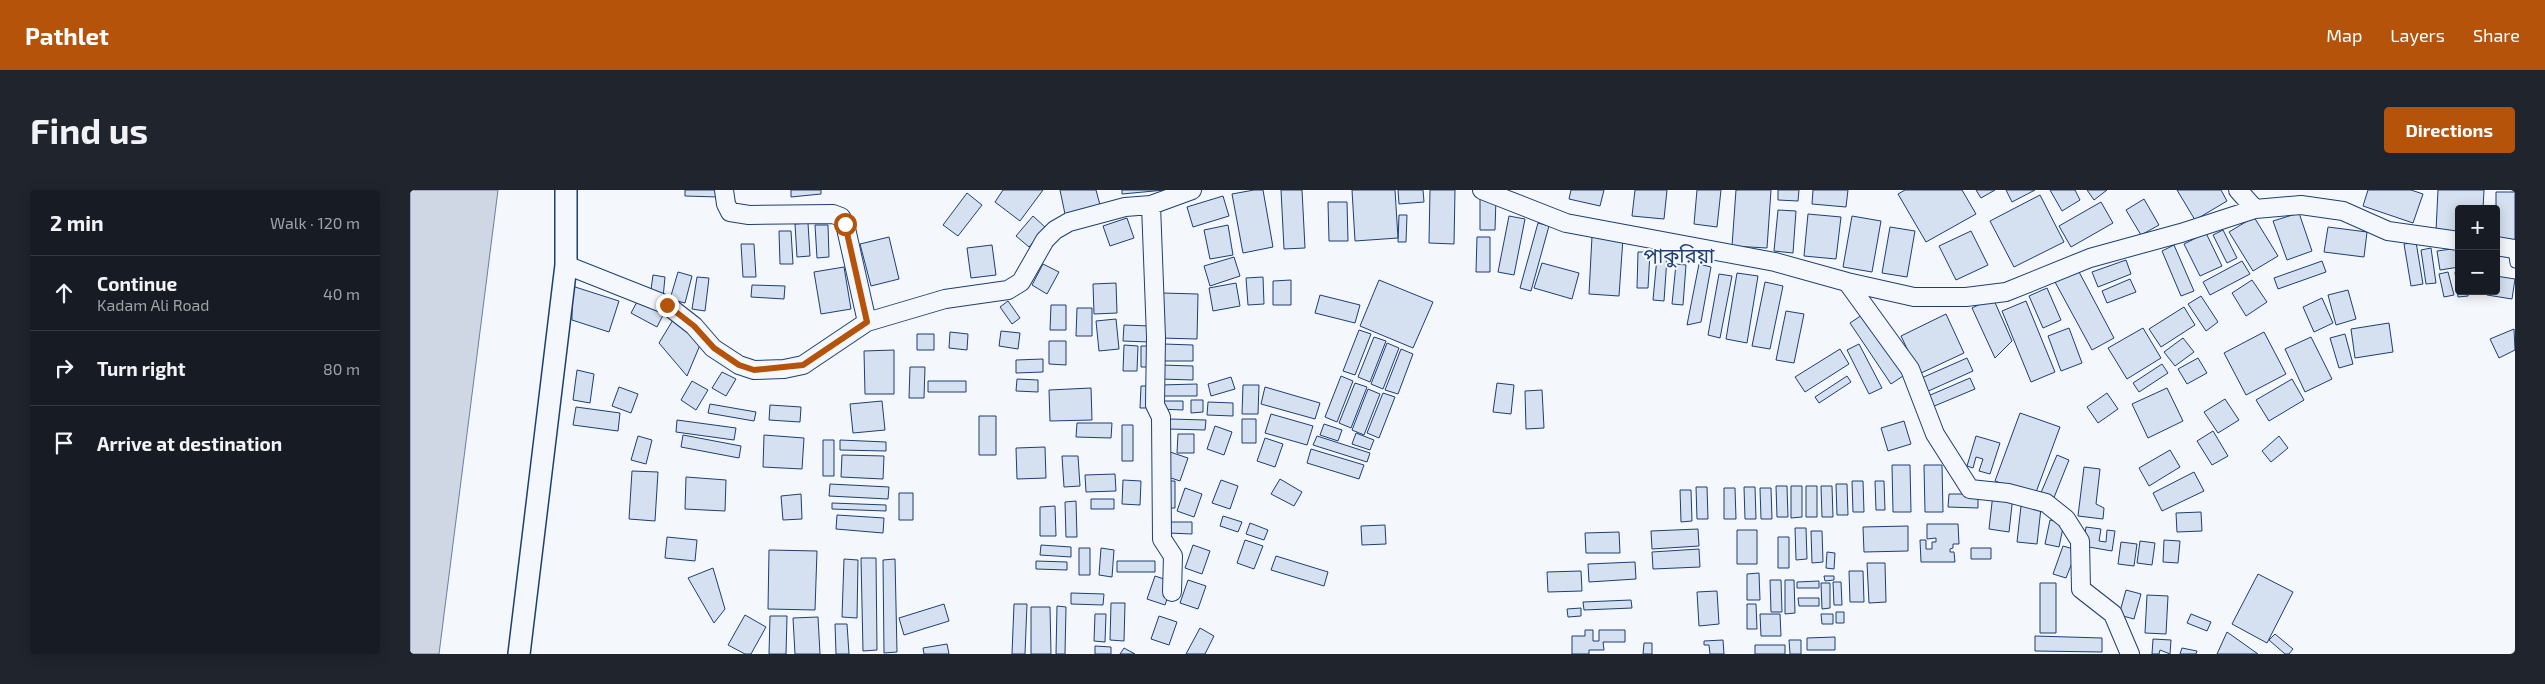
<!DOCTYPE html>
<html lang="en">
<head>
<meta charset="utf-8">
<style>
  body { margin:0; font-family:"Exo 2","Noto Sans Bengali",sans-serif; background:#20242c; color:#f1f3f6 }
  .controls { position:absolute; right:15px; top:15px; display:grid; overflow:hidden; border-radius:5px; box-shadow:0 2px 12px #0003 }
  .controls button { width:45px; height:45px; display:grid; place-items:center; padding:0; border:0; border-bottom:1px solid #363941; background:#171b24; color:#f1f3f6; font:25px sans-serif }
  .stop { position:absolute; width:15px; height:15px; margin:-11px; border:4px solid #b45309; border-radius:50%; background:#fff }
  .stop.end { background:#b45309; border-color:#fff; box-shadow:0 1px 5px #0008 }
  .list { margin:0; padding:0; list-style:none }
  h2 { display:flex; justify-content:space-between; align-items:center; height:65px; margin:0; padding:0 20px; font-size:21px }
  h2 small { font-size:16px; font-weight:400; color:#9ea1a6 }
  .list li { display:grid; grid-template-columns:32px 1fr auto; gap:15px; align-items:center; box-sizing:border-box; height:75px; padding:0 20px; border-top:1px solid #363941 }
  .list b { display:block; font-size:19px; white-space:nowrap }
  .list p { margin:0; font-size:16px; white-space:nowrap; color:#9ea1a6 }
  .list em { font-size:16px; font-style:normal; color:#9ea1a6 }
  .icon { flex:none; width:28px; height:28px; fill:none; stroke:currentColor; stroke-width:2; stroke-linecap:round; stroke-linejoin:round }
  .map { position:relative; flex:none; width:2105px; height:464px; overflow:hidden; border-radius:5px }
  header { display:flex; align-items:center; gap:30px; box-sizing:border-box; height:70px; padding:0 25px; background:#b45309; color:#fff }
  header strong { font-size:24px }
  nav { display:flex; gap:28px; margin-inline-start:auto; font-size:18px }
  .intro { display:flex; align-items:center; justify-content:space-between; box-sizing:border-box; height:120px; padding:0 30px }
  h1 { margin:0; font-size:35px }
  .button { padding:12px 22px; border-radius:5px; background:#b45309; color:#fff; font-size:18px; font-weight:700 }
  main { display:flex; gap:30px; padding:0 30px }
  aside { flex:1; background:#171b24; border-radius:5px; box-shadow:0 2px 12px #0003 }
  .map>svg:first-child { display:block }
  .water { fill:#cfd7e4; stroke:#687fa3 }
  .building { fill:#d5e0f0; stroke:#1d3f73 }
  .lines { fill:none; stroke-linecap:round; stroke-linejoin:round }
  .service-casing { stroke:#1d3f73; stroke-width:11 }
  .minor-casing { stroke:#1d3f73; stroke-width:20 }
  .tertiary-casing { stroke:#1d3f73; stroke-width:24 }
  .service { stroke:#f4f7fb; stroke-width:9 }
  .minor { stroke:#f4f7fb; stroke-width:18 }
  .tertiary { stroke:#f4f7fb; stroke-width:21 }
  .route { stroke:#b45309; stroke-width:6 }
  .labels { text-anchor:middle; stroke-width:4; stroke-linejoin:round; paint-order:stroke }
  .quarter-label { font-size:20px; fill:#1d3f73; stroke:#f4f7fb }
</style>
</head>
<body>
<header>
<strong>Pathlet</strong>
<nav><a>Map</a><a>Layers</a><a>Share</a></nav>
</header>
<div class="intro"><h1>Find us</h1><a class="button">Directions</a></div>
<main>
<aside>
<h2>2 min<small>Walk · 120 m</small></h2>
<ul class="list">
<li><svg class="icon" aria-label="ahead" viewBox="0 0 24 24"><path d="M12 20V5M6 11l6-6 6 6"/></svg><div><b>Continue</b><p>Kadam Ali Road</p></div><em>40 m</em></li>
<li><svg class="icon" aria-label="right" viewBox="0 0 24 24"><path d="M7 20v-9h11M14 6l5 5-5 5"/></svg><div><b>Turn right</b></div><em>80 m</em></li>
<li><svg class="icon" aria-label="arrive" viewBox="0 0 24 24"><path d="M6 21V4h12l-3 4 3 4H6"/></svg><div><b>Arrive at destination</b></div></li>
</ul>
</aside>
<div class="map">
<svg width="2105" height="464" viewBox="0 0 2105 464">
  <rect width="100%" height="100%" fill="#f4f7fb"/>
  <!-- water -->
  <path class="water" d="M0,0h88l-59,464h-29z"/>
  <!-- building -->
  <path class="building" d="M275,0h33v7l-33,-1z
    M381,0h30v4l-30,3z
    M593,0h40l-23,31 -25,-19z
    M650,0h36l4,15 -35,9z
    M712,0h43l-43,4z
    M844,0h9l10,57 -30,6 -11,-59z
    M871,0h21l3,58 -21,1z
    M942,0h43l3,48 -43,3z
    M988,0h25l1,12 -25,2z
    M1020,0h25l-1,54 -25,-1z
    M1161,0h33l-4,16 -31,-7z
    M1225,0h32l-3,29 -32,-3z
    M1287,0h24l-4,37 -23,-3z
    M1326,0h35l-4,58 -35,-2z
    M1368,0h21l-1,11 -20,-1z
    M1403,0h35l-2,17 -34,-3z
    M1495,0h57l14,24 -50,28 -28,-48z
    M1566,0h19l-14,8z
    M1596,0h29l-23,12z
    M1640,0h25l5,10 -18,11z
    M1677,0h20l-13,10z
    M1767,0h44l6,11 -32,19z
    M1958,0h43l12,4 -10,29 -50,-17z
    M2028,0h46l-1,19h-24v24l-23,-2z
    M2086,2h19v49h-19z
    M557,3l15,12 -24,31 -15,-11z
    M1630,5l24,47 -50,25 -24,-46z
    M813,6l6,20 -36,11 -6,-20z
    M1070,8h16l-1,32h-15z
    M1734,9l15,26 -18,10 -15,-25z
    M918,12h19l1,39h-19z
    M1691,12l12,21 -42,24 -12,-21z
    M1368,20l18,1 -3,42 -19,-2z
    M1889,23l13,38 -25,9 -14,-39z
    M1398,24l33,3 -5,42 -32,-3z
    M989,25h8l-1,27h-8z
    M623,26l13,12 -17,19 -13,-11z
    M1099,26l16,3 -11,56 -16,-3z
    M1442,26l29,5 -9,51 -29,-5z
    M1844,27l24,39 -25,15 -24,-39z
    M717,28l7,20 -24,8 -7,-20z
    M398,33l2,33 -13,1 -2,-33z
    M1128,33l11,3 -18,65 -11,-3z
    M405,35h13l1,32 -12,1z
    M818,35l5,30 -23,4 -6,-29z
    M1480,37l25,4 -8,46 -25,-4z
    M1918,37l39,5 -3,25 -40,-5z
    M1813,40l14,28 -10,5 -14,-28z
    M369,41h12l2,33h-13z
    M1561,41l17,34 -32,15 -17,-34z
    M1796,43l16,33 -22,10 -16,-32z
    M1182,46l31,2 -4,58 -30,-2z
    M479,47l10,42 -28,7 -11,-42z
    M1067,47h13v35h-14z
    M2006,52l7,42 -12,2 -7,-42z
    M331,54h13l2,33h-13z
    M582,55l4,30 -25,3 -4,-30z
    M1764,55l20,46 -13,5 -19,-45z
    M2021,58l5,35 -10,1 -5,-34z
    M2049,58v19l-19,3 -3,-19z
    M1228,62h12l-2,36h-11z
    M824,67l6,19 -30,10 -6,-20z
    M1247,67l10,1 -3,43 -11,-1z
    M1716,70l5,14 -33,13 -6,-15z
    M1832,71l8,13 -40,21 -7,-13z
    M1912,71l4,11 -48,17 -4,-11z
    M1132,73l37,10 -7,26 -38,-11z
    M633,74l16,8 -12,22 -15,-9z
    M1266,74l10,1 -3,40 -11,-1z
    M1289,74l12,3 -10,55 -14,3z
    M434,77l7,42 -30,5 -7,-42z
    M1668,80l36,68 -22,12 -37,-68z
    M2049,81v20h9v5l-10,1 -3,-25z
    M268,82l14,4 -7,27 -15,-4z
    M2038,82l6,23 -10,2 -5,-23z
    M1327,83l21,3 -11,67 -21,-4z
    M1309,84l13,2 -12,62 -12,-3z
    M243,85l12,2 -2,21 -13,-1z
    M2086,86l19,3 -3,20 -25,-4 1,-4h8z
    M287,87l12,1 -4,33 -13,-2z
    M853,87l1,27 -16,1 -2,-27z
    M1720,89l6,13 -29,11 -5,-12z
    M881,90v25h-18v-24z
    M969,90l54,22 -20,46 -53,-22z
    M1842,90l15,22 -21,14 -14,-23z
    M1355,92l18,4 -13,63 -18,-3z
    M706,93l1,30 -23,1 -1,-30z
    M826,93l4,23 -27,5 -4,-23z
    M342,95l33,1 -1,13 -33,-2z
    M162,96l47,15 -10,31 -37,-12z
    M1637,98l14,32 -18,8 -14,-32z
    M1938,100l8,29 -20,6 -8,-30z
    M752,103l36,1 -1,45 -37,-1z
    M910,105l40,10 -5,18 -40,-10z
    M1791,106l17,26 -12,9 -18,-27z
    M1583,108l19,43 -17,17 -23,-50z
    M1912,108l11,25 -19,9 -11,-25z
    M228,110l26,13 -7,14 -26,-14z
    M598,111l12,17 -8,6 -12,-17z
    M1616,111l29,71 -24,10 -29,-71z
    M641,115h15v25h-16z
    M1774,117l11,18 -34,22 -12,-18z
    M667,118h15v28h-16z
    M1376,121l18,3 -10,49 -18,-3z
    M1455,123l41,61 -15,10 -41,-61z
    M1536,124l18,39 -45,21 -18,-38z
    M266,125l24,30 -13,31 -28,-33z
    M706,129l3,30 -20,2 -3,-30z
    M1979,133l4,29 -38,6 -4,-29z
    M714,135l26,1 -1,16 -26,-1z
    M1659,138l13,35 -21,8 -13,-35z
    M1733,138l18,30 -34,21 -19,-31z
    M2104,139l1,21 -16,8 -9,-19z
    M949,140l12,4 -16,41 -12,-4z
    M591,141l19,2 -2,16 -19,-3z
    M540,142l18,2 -1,16 -18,-2z
    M1854,142l22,42 -40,21 -22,-42z
    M507,144h17v16h-17z
    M1935,144l8,30 -14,4 -9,-30z
    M964,147l12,4 -16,41 -12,-5z
    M1901,147l21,42 -27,13 -20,-43z
    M1773,148l11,14 -19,14 -11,-14z
    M639,151h17v24l-17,-1z
    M977,153l12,5 -16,41 -12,-5z
    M754,154l29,1v16h-29z
    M1449,154l23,44 -13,6 -22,-44z
    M714,155l14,1 -1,25h-14z
    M731,156h9l-1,21h-8z
    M991,159l12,5 -15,40 -13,-4z
    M1430,159l9,15 -44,28 -10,-15z
    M484,160v44h-29l-1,-43z
    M1557,168l6,13 -49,22 -7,-13z
    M1788,168l9,15 -20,11 -9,-15z
    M633,169v13l-27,1v-13z
    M1752,174l6,9 -29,19 -6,-9z
    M751,175l32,1v14l-33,-1z
    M500,177h15l-1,31h-15z
    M167,180l17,4 -4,29 -17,-3z
    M312,182l14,7 -10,17 -14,-8z
    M931,186l12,5 -16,41 -12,-5z
    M1437,186l4,6 -32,21 -4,-6z
    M821,187l4,12 -24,7 -3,-12z
    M1560,188l5,11 -43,18 -4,-11z
    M607,189l21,1v12l-22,-1z
    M1882,189l12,21 -35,21 -13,-21z
    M282,191l16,9 -12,20 -15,-10z
    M518,191h38v11h-38z
    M945,193l12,4 -16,41 -12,-5z
    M1087,193l17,2 -3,29 -18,-2z
    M787,194v12h-37v-11z
    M833,195h16l-1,29h-16z
    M731,196h8v22h-9z
    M209,197l19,7 -7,19 -19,-7z
    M855,197l55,16 -5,16 -54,-15z
    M681,198l1,32 -42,1 -1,-31z
    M1757,198l16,33 -35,17 -16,-34z
    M958,199l12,5 -16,41 -12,-5z
    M1132,200l2,38 -18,1 -1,-38z
    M973,203l12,4 -16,41 -12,-5z
    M1697,203l11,16 -20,14 -11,-16z
    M1815,209l14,21 -21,13 -14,-21z
    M781,210h12v12l-12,1z
    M472,211l3,29 -32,3 -3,-29z
    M749,211h24v9l-24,-1z
    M798,212l25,1v13l-26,-1z
    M300,214l46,8 -2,9 -46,-8z
    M360,215l31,2 -1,15 -31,-2z
    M166,217l44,6 -2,18 -45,-6z
    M1610,223l40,14 -25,68 -40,-14z
    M861,224l42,12 -6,19 -42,-12z
    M569,226h17v39h-17z
    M760,229l36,1 -1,10 -36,-1z
    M832,229h14v24h-14z
    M267,230l59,8 -2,12 -58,-8z
    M1494,231l7,23 -23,7 -7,-23z
    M667,233h35l-1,15 -35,-1z
    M914,234l18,6 -4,11 -18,-6z
    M712,235h11v36h-11z
    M805,236l17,6 -8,23 -17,-6z
    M1803,241l15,25 -16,9 -15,-24z
    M946,243l18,7 -4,10 -18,-6z
    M768,244h16v19h-17z
    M273,245l58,11 -2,12 -58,-11z
    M354,245l40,3 -2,31 -39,-2z
    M228,246l14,4 -6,24 -15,-4z
    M907,246l53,17 -3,9 -54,-17z
    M1566,246l24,7 -10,31 -11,-3 4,-12 -7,-2 -3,11 -6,-2z
    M1869,246l9,12 -17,14 -9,-11z
    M855,248l18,6 -8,23 -18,-6z
    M413,250h11v36h-11z
    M430,250l46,2v9l-46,-1z
    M635,257l1,31 -29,1 -1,-31z
    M901,259l53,16 -5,14 -52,-16z
    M1760,260l10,17 -31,19 -10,-18z
    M760,262l18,6 -8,23 -18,-6z
    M432,265l42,1 -1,23 -42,-2z
    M1647,265l12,5 -16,40 -13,-5z
    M652,266h16l2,30 -16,1z
    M1482,275h18l1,47h-18z
    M1514,275h18l1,47h-18z
    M1674,277l16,2 -4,35 8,4 -1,11 -25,-3z
    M222,281l26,1 -3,49 -26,-2z
    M1784,282l10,19 -42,20 -9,-18z
    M705,284l1,17 -30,1 -1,-17z
    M276,287l40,3 -1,31 -40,-2z
    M870,289l22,13 -8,14 -23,-12z
    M713,290l18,1 -1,24 -18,-1z
    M811,290l17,6 -8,23 -18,-6z
    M756,291h9v27h-8z
    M1442,291h11l1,31h-11z
    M1465,291h9l1,29h-9z
    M420,294l59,3 -1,12 -59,-3z
    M1426,294h11l1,31h-11z
    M1366,296h11l1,31h-11z
    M1381,296h11v31l-11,1z
    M1396,296h11v31h-11z
    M1411,296h11l1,31h-11z
    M1286,297h11l1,32h-11z
    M1334,297h11l1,32h-11z
    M775,298l17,6 -8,23 -17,-6z
    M1314,298h11l1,31h-12z
    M1350,298h11l1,31h-11z
    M1270,300h11l1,31 -11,1z
    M489,303h14v27h-14z
    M391,304l1,25 -19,1 -2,-24z
    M1539,304h29v14l-30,-1z
    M1583,304l20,2 -4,36 -20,-3z
    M681,309h23v10h-23z
    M666,311l1,36h-11l-1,-35z
    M422,313l54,2v6l-54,-2z
    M645,316l1,30h-16v-29z
    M1611,316l20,2 -4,36 -20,-2z
    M1791,322l1,19 -25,1 -1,-19z
    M427,325l47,3 -1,15 -47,-4z
    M813,326l19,6 -4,10 -18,-6z
    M1640,330l14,3 -5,24 -14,-3z
    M758,332h24v12l-24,-1z
    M840,333l18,7 -4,10 -18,-6z
    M1517,334h31l1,20h-6v4l-3,1v3h4l1,10h-34l-1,-22h6v9h6v-7h4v-4l-9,1z
    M975,335l1,19 -24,1 -1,-19z
    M1498,336v25l-44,1 -1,-25z
    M1676,337l15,2 -2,12 7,1 1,-12 8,1 -3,20 -29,-5z
    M1385,338h11l1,31 -11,1z
    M1288,339l1,17 -47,3 -1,-18z
    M1327,340h20v34h-20z
    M1401,341h11l1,31 -11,1z
    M1209,342l1,21h-34l-1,-20z
    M257,347l30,3 -2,21 -30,-3z
    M1368,347h11v31h-11z
    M835,350l18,6 -9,23 -17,-6z
    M1754,350l16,1 -2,22 -15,-1z
    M1730,351l15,2 -3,22 -15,-2z
    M1711,352l16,2 -3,22 -16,-2z
    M631,355l30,2v10l-31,-2z
    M783,355l17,6 -8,23 -17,-6z
    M1653,356l14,4 -11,28 -13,-4z
    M669,358h11v27h-11z
    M691,358l13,2 -2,27 -13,-2z
    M1561,358h20v11h-20z
    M1289,359l1,18 -47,2 -1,-17z
    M359,360l48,1 -2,59 -47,-1z
    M1417,362l8,1 -1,16 -8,-1z
    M866,366l52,16 -4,14 -53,-16z
    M451,368h15l1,92 -14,1z
    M434,369l14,1 -1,58 -15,-1z
    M485,369l2,93 -13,1 -1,-93z
    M626,371l31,1v8l-31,-1z
    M707,371h38v11h-38z
    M1225,372l1,17 -47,3 -1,-18z
    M1457,373h18l1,39 -17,1z
    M303,378l12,41 -11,14 -26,-45z
    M1171,381l1,20 -34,1 -1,-20z
    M1439,381h14l1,31h-14z
    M1349,383l1,27h-13v-26z
    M1848,384l35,18 -26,51 -35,-19z
    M745,386l18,6 -8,23 -18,-6z
    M1414,386h10v4l-9,1z
    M778,390l18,6 -8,23 -18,-6z
    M1360,390h11l1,32h-11z
    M1375,390h9l1,33 -10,1z
    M1409,391v7h-22v-6z
    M1423,392h8l1,23h-8z
    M1411,393h9v25l-8,1z
    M1630,393h16v50h-16z
    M1716,400l15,4 -7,25 -15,-4z
    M1307,401l2,33 -20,2 -2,-34z
    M661,403l33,1 -1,11 -32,-1z
    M1737,405l21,1 -2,38 -21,-1z
    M1388,408h21v8h-20z
    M1221,410l1,8 -48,2 -1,-8z
    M701,413h14l-1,38 -14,-1z
    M534,414l5,17 -45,14 -5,-17z
    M604,414h13l-2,50h-13z
    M1337,414h9l1,25h-10z
    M647,416l9,1 -1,47h-9z
    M621,417h19l1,47h-20z
    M1171,418v8l-13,1 -1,-8z
    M1426,422h8v11h-8z
    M685,424h11l-1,28 -11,-1z
    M1350,424h20l1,22h-20z
    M1411,424h12v10h-11z
    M1781,424l20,8 -4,9 -20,-8z
    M335,425l21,12 -15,27h-6l-17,-9z
    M360,426h17l-1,38h-17z
    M749,426l18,6 -8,23 -18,-6z
    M408,427l2,37h-25l-2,-36z
    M425,434h12l2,30h-13z
    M790,438l14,8 -9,18h-19z
    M1175,440h8v11h6v-11h26v12h-22l1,8h-15v4h-17v-18h13z
    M1817,442l31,22h-41z
    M1865,444l18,15 -4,5h-4l-16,-14z
    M1625,446l67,2v14l-67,-1z
    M1425,447v13h-28v-12z
    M1743,449l18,1 -1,14 -10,-4 -1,4h-7z
    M1313,450l1,14h-14l-1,-9h-5v-4z
    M1379,450h12v14h-11z
    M1234,453h8v11h-9z
    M537,454l2,10h-25l-1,-6z
    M1345,455h30v9h-30z
    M685,456l16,1v7h-16z
    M714,458l11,6h-15z
    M1772,458l15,3 -1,3h-16z"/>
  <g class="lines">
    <!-- service casing -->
    <g class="service-casing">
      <path id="service" d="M2103,59l2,14"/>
    </g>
    <!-- minor casing -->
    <g class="minor-casing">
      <path id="minor" d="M314,0l2,14 4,8 19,3 84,-1 8,3 4,7 22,98
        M1072,0l84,33 209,39 72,20 67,15h52l40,-5 84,-34 91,-25 74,-24 46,-4 42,6 45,20 71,10
        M1828,0l17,19
        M741,15l5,132 -1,68 6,12 1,122 11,17 -1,36
        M2086,56l19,3
        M156,75l101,40 27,21 19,22 26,17 15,5 30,-1 19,-4 64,-43 78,-23 63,-9 13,-8 24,-42 10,-10 14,-8 56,-15 26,-2 41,-15
        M1437,92l63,87 25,65 35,55 38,4 38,10 20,16 14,22 1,48 32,25 17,40"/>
    </g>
    <!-- tertiary casing -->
    <g class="tertiary-casing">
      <path id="tertiary" d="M109,464l47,-389v-75"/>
    </g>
    <!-- service -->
    <use href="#service" class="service"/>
    <!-- minor -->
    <use href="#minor" class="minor"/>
    <!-- tertiary -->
    <use href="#tertiary" class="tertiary"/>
  </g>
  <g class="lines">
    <!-- route -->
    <path class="route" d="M257,115l27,21 20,22 25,17 15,5 49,-5 64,-43 -22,-98"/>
  </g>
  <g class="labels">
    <!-- quarter labels -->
    <g class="quarter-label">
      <text x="1269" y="73">পাকুরিয়া</text>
    </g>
  </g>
</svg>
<div class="controls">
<button>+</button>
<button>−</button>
</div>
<div class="stop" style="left:435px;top:34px"></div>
<div class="stop end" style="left:257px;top:115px"></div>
</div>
</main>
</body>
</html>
